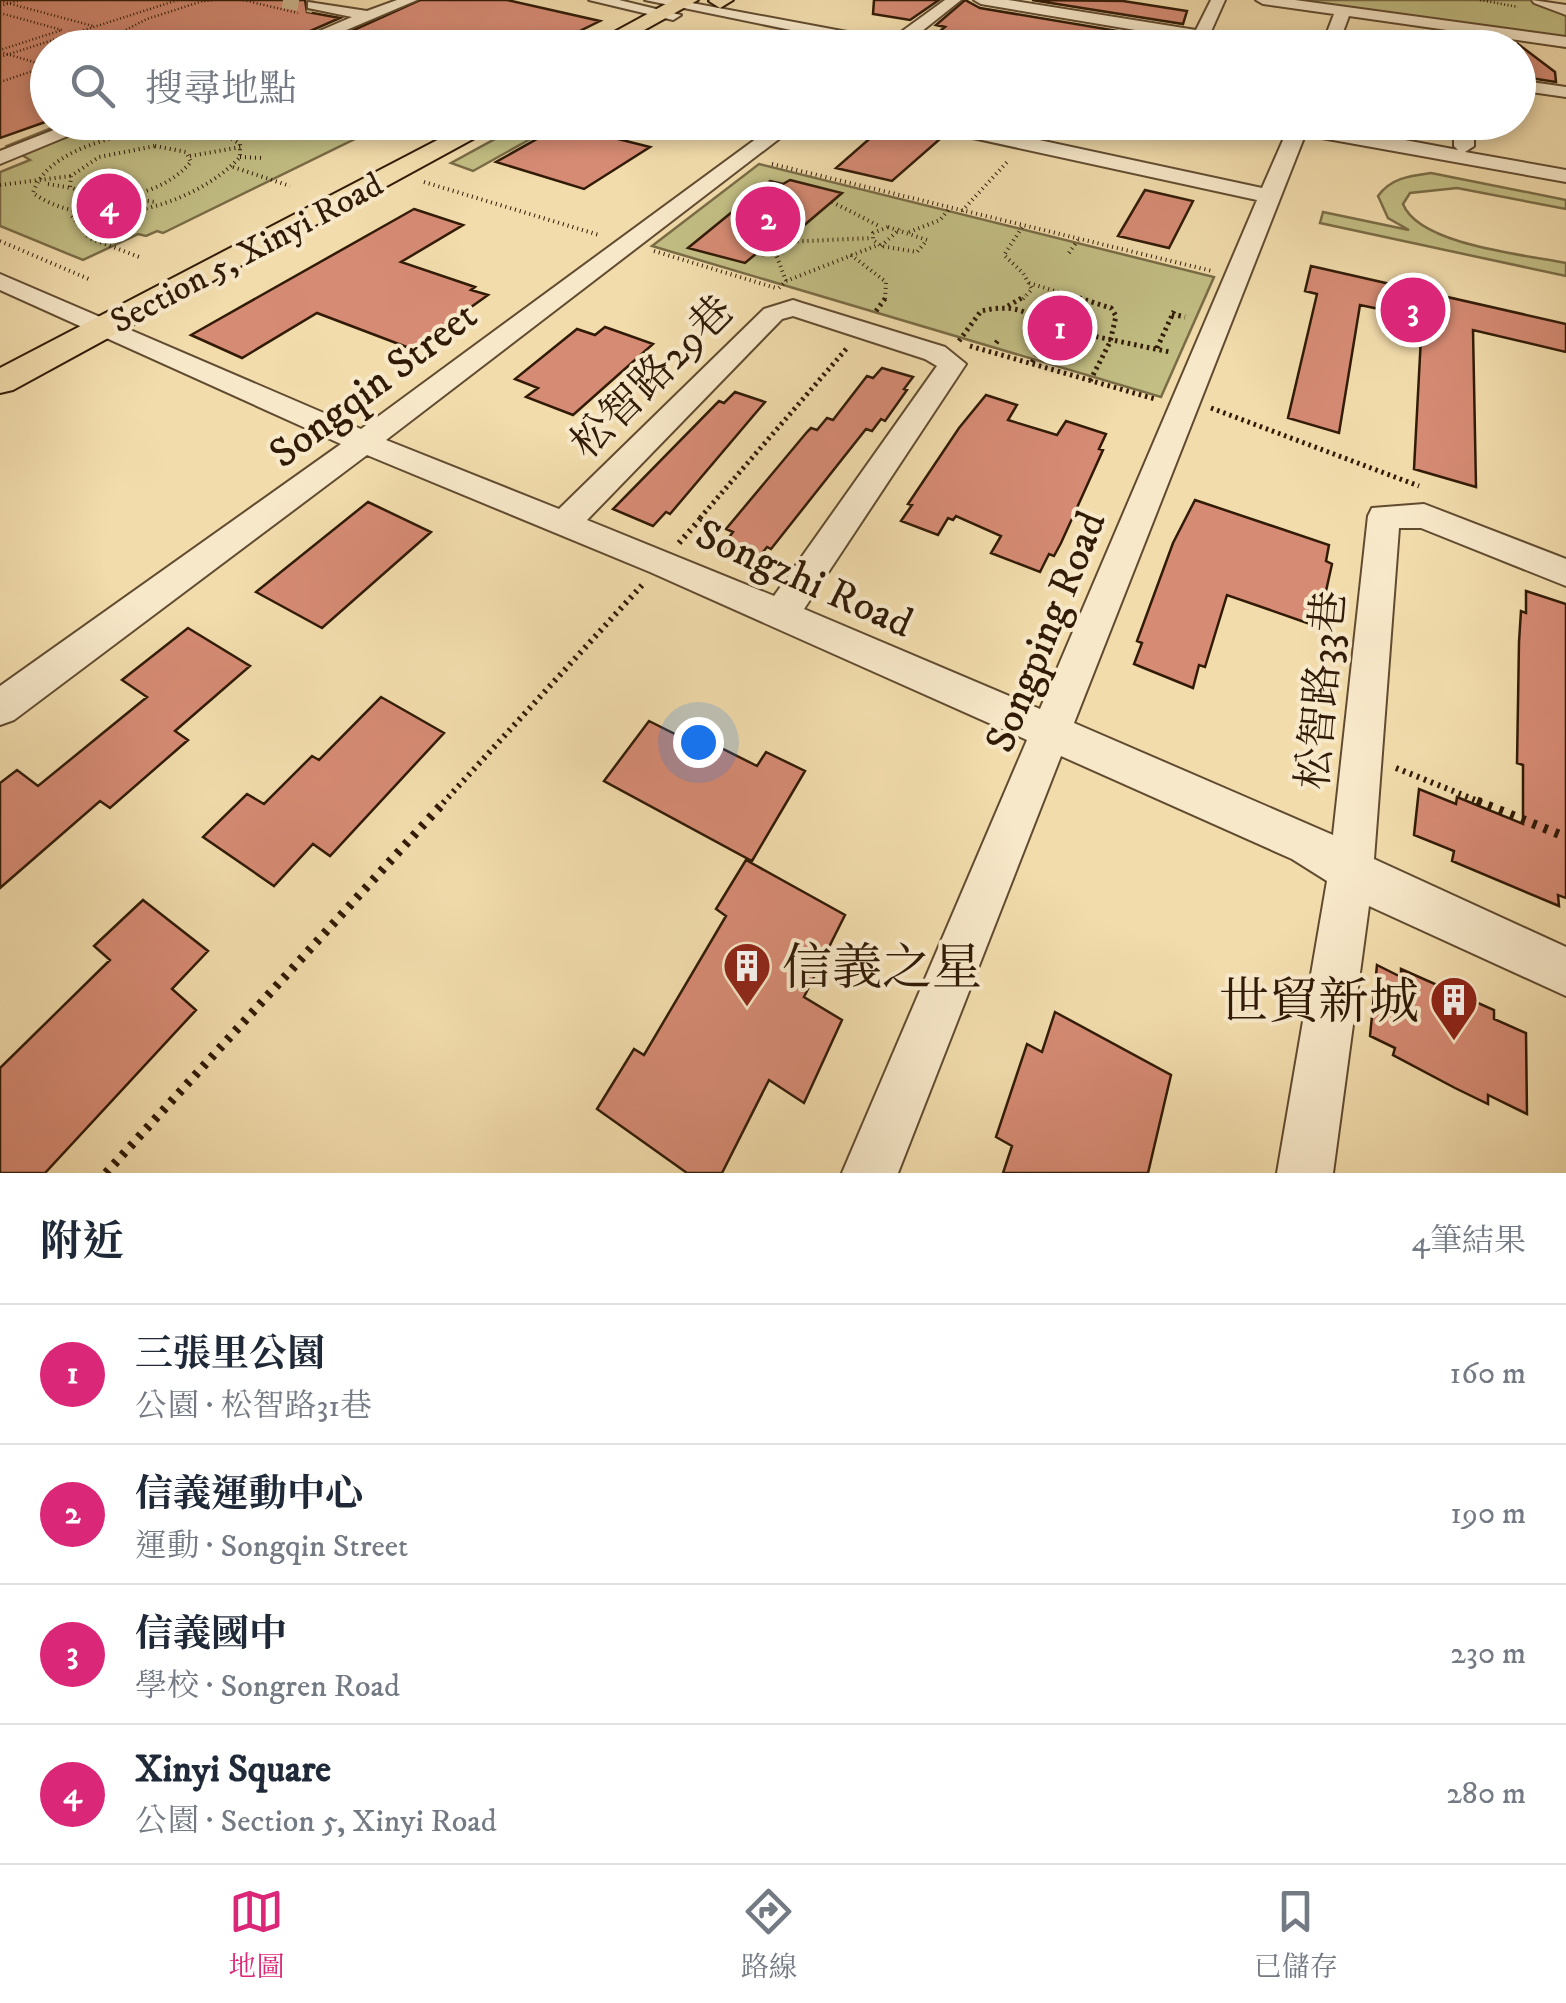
<!DOCTYPE html>
<html lang="zh-TW">
<head>
<meta charset="utf-8">
<style>
  body { margin:0; font-family:"IM FELL DW Pica","Noto Serif TC",serif; background:#f2f2f3; color:#1f2937 }
  .you { position:absolute; left:698px; top:742px; width:35px; height:35px; margin:-25px; border:8px solid #fff; border-radius:50%; background:#1a73e8; box-shadow:0 0 0 15px #1a73e833 }
  .badge { display:grid; place-items:center; width:65px; height:65px; border-radius:50%; background:#db2777; color:#fff; font-size:32px; font-weight:700 }
  .pin { position:absolute; translate:-50% -50%; border:5px solid #fff; box-shadow:0 2px 10px #0006 }
  .list { margin:0; padding:0; list-style:none }
  h2 { display:flex; justify-content:space-between; align-items:center; height:130px; margin:0; padding:0 40px; font-size:42px }
  h2 small { font-size:32px; font-weight:400; color:#747a83 }
  .list li { display:grid; grid-template-columns:65px 1fr auto; gap:30px; align-items:center; box-sizing:border-box; height:140px; padding:0 40px; border-top:2px solid #e0e1e3 }
  .list b { display:block; font-size:38px; white-space:nowrap }
  .list p { margin:0; font-size:32px; white-space:nowrap; color:#747a83 }
  .list em { font-size:32px; font-style:normal; color:#747a83 }
  .icon { flex:none; width:55px; height:55px; fill:none; stroke:currentColor; stroke-width:2; stroke-linecap:round; stroke-linejoin:round }
  .map { position:relative; flex:none; width:1566px; height:1173px; overflow:hidden }
  .search { position:absolute; background:#fff; box-shadow:0 5px 15px #0003; left:30px; right:30px; top:30px; height:110px; display:flex; align-items:center; gap:25px; box-sizing:border-box; padding:0 35px; border-radius:55px; color:#747a83; font-size:38px }
  .sheet { height:690px; background:#fff }
  nav { display:flex; justify-content:space-around; align-items:center; box-sizing:border-box; height:140px; border-top:2px solid #e0e1e3; background:#fff; font-size:28px; color:#747a83 }
  nav a { display:grid; justify-items:center; gap:5px }
  nav .on { color:#db2777 }
  .map>svg:first-child { display:block }
  .green { fill:#c2be84; stroke:#7a6c46; stroke-width:2.5 }
  .building { fill:#d68b74; stroke:#311b07; stroke-width:2.5 }
  .lines { fill:none; stroke-linecap:round; stroke-linejoin:round }
  .minor-tunnel { stroke:#cbb58b; stroke-width:16; stroke-dasharray:16 9; stroke-linecap:butt }
  .minor-casing { stroke:#614b30; stroke-width:4 }
  .major-casing { stroke:#311b07; stroke-width:4 }
  .highway-casing { stroke:#311b07; stroke-width:4 }
  .path-far4 { stroke:#311b07; stroke-width:2.5; stroke-dasharray:1 2.5; stroke-linecap:butt }
  .path-far3 { stroke:#311b07; stroke-width:4; stroke-dasharray:1 4; stroke-linecap:butt }
  .path-far2 { stroke:#311b07; stroke-width:5; stroke-dasharray:2.5 4; stroke-linecap:butt }
  .path-far1 { stroke:#311b07; stroke-width:6; stroke-dasharray:2.5 5; stroke-linecap:butt }
  .path { stroke:#311b07; stroke-width:9; stroke-dasharray:4 8; stroke-linecap:butt }
  .minor { fill:#f7e8c9; fill-rule:evenodd }
  .major { fill:#f2dcac; fill-rule:evenodd }
  .highway { fill:#f2dcac; fill-rule:evenodd }
  .path-bridge { stroke:#311b07; stroke-width:2.5; stroke-dasharray:1 2.5; stroke-linecap:butt }
  .labels { text-anchor:middle; stroke-width:8; stroke-linejoin:round; paint-order:stroke }
  .far-street-label { font-size:35px; fill:#311b07; stroke:#f7e8c9 }
  .street-label { font-size:42px; fill:#311b07; stroke:#f7e8c9 }
  .near-poi-label { font-size:50px; fill:#311b07; stroke:#f7e8c9; text-anchor:start }
</style>
</head>
<body>
<div class="map">
<svg width="1566" height="1173" viewBox="0 0 1566 1173">
  <rect width="100%" height="100%" fill="#f2dcac"/>
  <filter id="stains"><feTurbulence type="fractalNoise" baseFrequency=".002" numOctaves="4"/><feColorMatrix values="0 0 0 0 .2 0 0 0 0 .09 0 0 0 0 .02 0 0 0 .5 -.17"/></filter>
  <radialGradient id="worn" r=".72"><stop offset=".6" stop-color="#630" stop-opacity="0"/><stop offset="1" stop-color="#630" stop-opacity=".3"/></radialGradient>
  <!-- green -->
  <path class="green" d="M1274,0h258l34,11v29z
    M126,122h204l37,11 -204,100 -6,-2 -11,5 -8,-2 -55,26 -83,-34v-54l30,-12 -23,-14 57,-23h49l-4,6z
    M526,122l33,1 -86,48 -22,-8z
    M759,164l455,113 -53,120 -509,-151z
    M1431,173l135,27v9l-109,-21 -47,5 -7,11c16,41 123,51 163,59v13l-246,-53 3,-11 86,18 -21,-12 -10,-22c13,-18 31,-20 53,-23z"/>
  <!-- building -->
  <path class="building" d="M0,0h305l2,12 33,6 -41,18 -29,-3 -18,7 -2,8h-202v73l-48,17z
    M420,0h87l93,21 -55,27h-198l-20,-6z
    M874,0h65l-29,20 -37,-6z
    M965,0l15,8 197,33 -2,7h-173l-68,-12 11,-9 -9,-2z
    M1032,0l91,1 64,10 -4,13z
    M1518,44l37,28 1,10 -38,-6z
    M567,122h72l-25,16 36,9 -66,42 -88,-27z
    M884,126l56,13 -48,42 -56,-13z
    M790,180l52,13 -61,52 -5,-2 -13,12 -6,-2 -12,10 -57,-15 82,-67 13,3z
    M1145,190l48,11 -24,47 -51,-12z
    M414,209l49,16 -62,37 74,25 -4,3 17,5 -76,54 -95,-36 -75,45 -51,-23z
    M1311,266l255,58v28l-93,-22 3,157 -62,-18 8,-151 -62,-13 -21,128 -51,-15 29,-124 -12,-3z
    M605,327l48,17 -80,71 -47,-18 12,-9 -23,-9 62,-50 18,6z
    M882,368l31,9 -9,12 3,1 -22,31 -4,-2 -9,12 -6,-2 -95,120 -4,-2 -13,16 -34,-14 13,-17 -7,-3 81,-97 4,-4 6,2 10,-12 6,2 34,-44 6,2z
    M735,392l30,10 -95,112 -4,-2 -13,14 -40,-17 106,-108 5,2z
    M986,395l31,10 -9,15 49,15 9,-14 40,13 -7,15 4,1 -42,93 -7,13 -5,-2 -9,18 -49,-19 10,-17 -45,-20 -3,4 -5,-2 -10,17 -37,-14 11,-16 -4,-1 51,-76z
    M1195,500l134,45 -3,16 6,3 -10,45 -5,-2 -4,18 -86,-30 -22,72 -6,-2 -6,23 -59,-24 8,-21 -5,-2 36,-98z
    M368,502l63,30 -109,96 -66,-36z
    M1526,591l40,13v294l-8,-3 1,11 -107,-45 2,-10 -40,-16 5,-46 37,15 1,-7 66,27v-59l-6,-2 2,-121 2,-31 5,2z
    M188,628l62,38 -75,65 13,9 -78,68 -10,-7 -100,87v-105l17,-13 21,16 109,-89 -25,-17z
    M381,697l63,36 -114,123 -17,-12 -39,42 -71,-49 44,-43 17,10 48,-48 7,4z
    M649,721l62,31 4,-7 42,21 9,-14 39,19 -53,90 -148,-80z
    M746,860l99,55 -41,82 38,23 -38,83 -35,-23 -47,93h-35l-90,-64 37,-60 10,6 82,-139 -10,-7z
    M143,900l65,51 -36,38 24,21 -151,163h-45v-105l110,-108 -16,-14z
    M1377,965l24,12v-8l93,41v9l32,14 1,81 -39,-19v9l-33,-16 -62,-33 2,-7 -25,-12z
    M1055,1012l116,63 -23,98h-145l9,-27 -16,-9 31,-93 15,8z"/>
  <g class="lines">
    <!-- minor-tunnel -->
    <path class="minor-tunnel" d="M283,0l30,5"/>
    <!-- minor casing -->
    <g class="minor-casing">
      <path id="minor" d="M397,0h20l-113,48h-24l72,-31 -44,-9v-6l59,9z
        M589,0h30l62,15 -8,5z
        M645,0h31l214,40 55,-40h16l-54,43 8,5h-37z
        M974,0h34l188,30 15,-30h14l-16,36 -8,5 -220,-37z
        M1256,0h39l271,37v10l-217,-31 -12,32h-16l13,-34 -71,-10z
        M1532,0l34,5v10l-32,-12z
        M1518,80l48,7v10l-48,-7z
        M74,122h28l-102,42v-13z
        M779,122h22l-415,318 173,69 205,-200 29,-9 9,3 143,44 21,17 -162,245 236,100 217,-509 -330,-72 -9,-6h38l306,66 25,-57 -29,-9h51l149,28 -4,-4v-24h20v24l-9,6 101,18v12l-261,-47 -231,588 259,112 35,-319 4,-8 52,-4 142,55v27l-145,-58h-22l-25,331 192,88v49l-197,-90 -36,267h-56l50,-292 -35,-22 -231,-103 -163,417h-56l185,-433 -377,-168 -283,-117 -353,265 -14,5v-39l341,-242 -341,-154v-16l361,155zM793,316l132,43 12,7 -163,230 -187,-76 195,-201z"/>
    </g>
    <!-- major casing -->
    <g class="major-casing">
      <path id="major" d="M673,0h25l-86,48h-27z
        M472,122h32l-491,268 -13,3v-25z"/>
    </g>
    <!-- highway casing -->
    <g class="highway-casing">
      <path id="highway" d="M733,0l-13,8 -11,-7 1,-1z"/>
    </g>
    <!-- path-far4 -->
    <path class="path-far4" d="M243,0l55,13
      M1480,0l38,7
      M0,1l93,25
      M204,1l10,-1
      M0,13l62,17 -62,20
      M78,33l54,15
      M246,48l8,-2
      M655,48l21,-12
      M0,57l178,-57
      M0,82l48,-16
      M148,131l36,-4 31,4"/>
    <!-- path-far3 -->
    <path class="path-far3" d="M163,128c-41,6 -116,20 -130,65 58,42 161,14 207,-36v-13l-17,-11 -23,-5
      M155,146l31,6 5,10c-29,33 -81,44 -121,25l1,-11 28,-19z
      M190,156l51,-9
      M240,157l24,1
      M772,164l440,107
      M233,167l57,19
      M424,182l175,53
      M48,184l23,4
      M0,185l71,-9
      M123,197l32,5
      M832,202l49,25
      M962,211l46,-50
      M76,213l-4,3 17,22 53,20
      M888,227l39,13 -10,12 -36,-6 -8,-6v-7z
      M909,232l31,-12 10,-12
      M0,241l91,39
      M881,246l19,-17
      M654,251l122,37
      M1069,253l9,-13
      M851,255l35,27 -1,17
      M786,281l92,-36
      M1029,283l52,16
      M779,288l7,-7 -12,-32 9,-7 89,-4
      M1023,299l9,-10 -9,-16 -19,-18 19,-29"/>
    <!-- path-far2 -->
    <path class="path-far2" d="M1073,296l38,12 5,8 -6,26 -20,39
      M1008,306l17,-10
      M876,311l11,-15
      M1172,314l13,3
      M1045,326l125,26
      M959,341l22,-30c26,-6 50,-4 65,20l-2,13 -13,20
      M996,343l3,-4
      M970,346l185,53
      M1157,348l17,-37
      M1211,408l208,78
      M700,518l147,-170"/>
    <!-- path-far1 -->
    <path class="path-far1" d="M679,543l24,-27
      M1396,768l87,35
      M443,803l201,-220"/>
    <!-- path -->
    <path class="path" d="M1477,801l89,36
      M106,1173l339,-372"/>
    <!-- minor -->
    <use href="#minor" class="minor"/>
    <!-- major -->
    <use href="#major" class="major"/>
    <!-- highway -->
    <use href="#highway" class="highway"/>
    <!-- path-bridge -->
    <path class="path-bridge" d="M0,6l21,-6
      M117,48l15,-6 -20,-5 35,-18 59,-19
      M0,52l47,14"/>
  </g>
  <!-- icons -->
  <defs>
    <g id="building-pin" transform="scale(2.5)"><path d="M0 17L-7.5 6A9.5 9.5 0 1 1 7.5 6Z" fill="#8f2418" stroke="#f7e8c9"/><path d="M-4-6H4V6H1V3H-1V6H-4ZM-2.5-4.3h1.7v1.8h-1.7ZM.8-4.3h1.7v1.8H.8ZM-2.5-1h1.7V.8h-1.7ZM.8-1h1.7V.8H.8Z" fill="#fff"/></g>
  </defs>
  <g fill-rule="evenodd">
    <use href="#building-pin" x="747" y="966"/>
    <use href="#building-pin" x="1454" y="1000"/>
  </g>
  <g class="labels">
    <!-- far-street labels -->
    <g class="far-street-label">
      <text transform="translate(246 252) rotate(-28)" y="12">Section 5, Xinyi Road</text>
    </g>
    <!-- street labels -->
    <g class="street-label">
      <text transform="translate(651 376) rotate(-45)" y="15">松智路29巷</text>
      <text transform="translate(372 383) rotate(-37)" y="15">Songqin Street</text>
      <text transform="translate(805 577) rotate(24)" y="15">Songzhi Road</text>
      <text transform="translate(1044 631) rotate(-68)" y="15">Songping Road</text>
      <text transform="translate(1320 690) rotate(-85)" y="15">松智路33巷</text>
    </g>
    <!-- near-poi labels -->
    <g class="near-poi-label">
      <text x="782" y="984">信義之星</text>
      <text x="1419" y="1018" text-anchor="end">世貿新城</text>
    </g>
  </g>
  <rect width="100%" height="100%" filter="url(#stains)"/>
  <rect width="100%" height="100%" fill="url(#worn)"/>
</svg>
<div class="you"></div>
<div class="pin badge" style="left:1060px;top:328px">1</div>
<div class="pin badge" style="left:768px;top:219px">2</div>
<div class="pin badge" style="left:1413px;top:310px">3</div>
<div class="pin badge" style="left:109px;top:206px">4</div>
<div class="search"><svg class="icon" aria-label="search" viewBox="0 0 24 24"><circle cx="10" cy="10" r="6"/><path d="M15 15l6 6"/></svg>搜尋地點</div>
</div>
<section class="sheet">
<h2>附近<small>4筆結果</small></h2>
<ul class="list">
<li><span class="badge">1</span><div><b>三張里公園</b><p>公園 · 松智路31巷</p></div><em>160 m</em></li>
<li><span class="badge">2</span><div><b>信義運動中心</b><p>運動 · Songqin Street</p></div><em>190 m</em></li>
<li><span class="badge">3</span><div><b>信義國中</b><p>學校 · Songren Road</p></div><em>230 m</em></li>
<li><span class="badge">4</span><div><b>Xinyi Square</b><p>公園 · Section 5, Xinyi Road</p></div><em>280 m</em></li>
</ul>
</section>
<nav>
<a class="on"><svg class="icon" aria-label="map" viewBox="0 0 24 24"><path d="M3 6l6-2 6 2 6-2v14l-6 2-6-2-6 2zM9 4v14M15 6v14"/></svg>地圖</a>
<a><svg class="icon" aria-label="directions" viewBox="0 0 24 24"><path d="M12 3l9 9-9 9-9-9zM9 14v-3h6M13 9l2 2-2 2"/></svg>路線</a>
<a><svg class="icon" aria-label="saved" viewBox="0 0 24 24"><path d="M7 4h10v16l-5-4-5 4z"/></svg>已儲存</a>
</nav>
</body>
</html>
